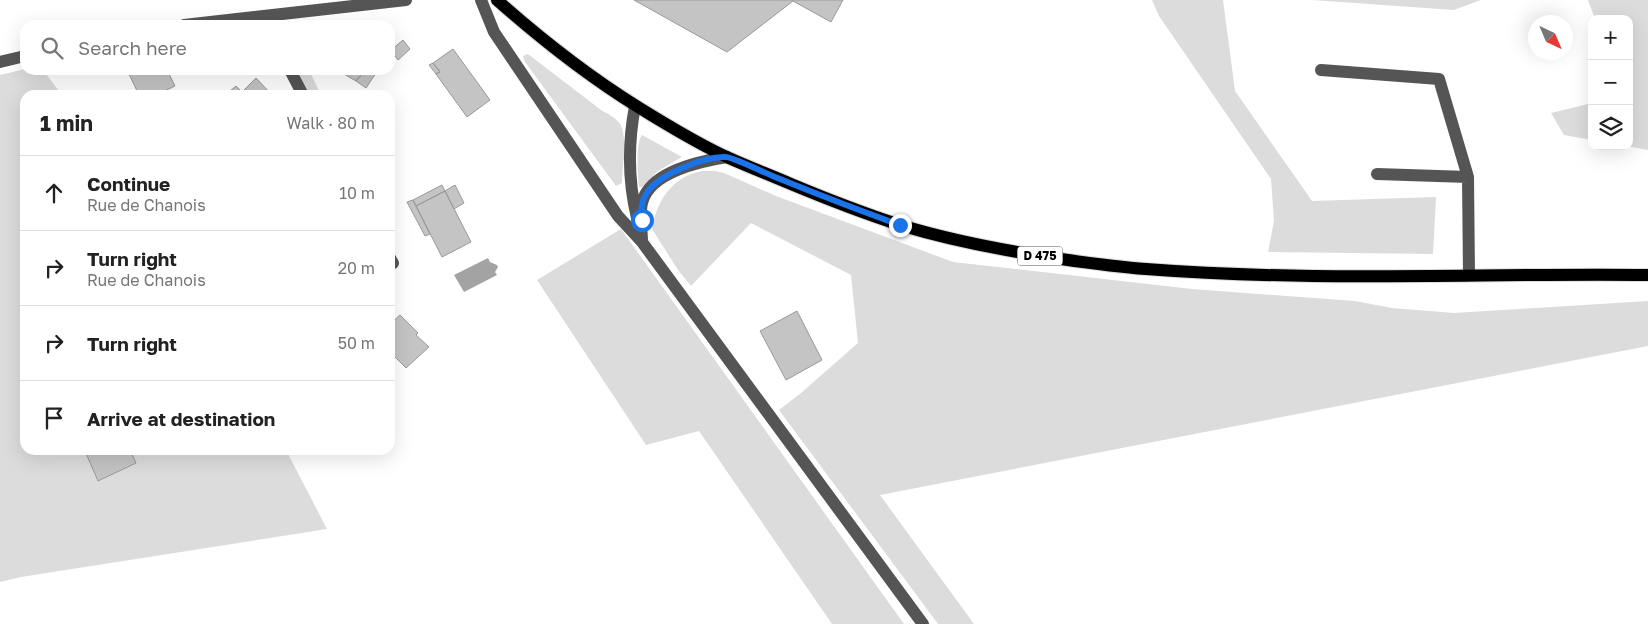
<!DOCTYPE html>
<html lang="en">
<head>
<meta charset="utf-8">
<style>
  body { margin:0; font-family:"Golos Text",sans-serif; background:#f2f2f2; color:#222 }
  .controls { position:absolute; right:15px; top:15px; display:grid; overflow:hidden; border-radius:10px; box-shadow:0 5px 20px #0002 }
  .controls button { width:45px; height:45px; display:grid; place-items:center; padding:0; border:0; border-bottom:1px solid #e0e0e0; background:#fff; color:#222; font:25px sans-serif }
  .compass { position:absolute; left:1528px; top:15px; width:45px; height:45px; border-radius:50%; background:#fff; box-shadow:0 5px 20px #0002; rotate:136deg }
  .stop { position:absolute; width:15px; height:15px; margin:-11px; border:4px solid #1a73e8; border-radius:50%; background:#fff }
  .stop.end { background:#1a73e8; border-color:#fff; box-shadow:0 1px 5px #0008 }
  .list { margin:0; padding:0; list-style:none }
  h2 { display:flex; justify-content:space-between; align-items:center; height:65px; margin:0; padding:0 20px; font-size:21px }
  h2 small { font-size:16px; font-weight:400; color:#767676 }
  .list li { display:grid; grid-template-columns:32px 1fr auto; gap:15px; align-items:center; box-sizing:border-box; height:75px; padding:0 20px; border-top:1px solid #e0e0e0 }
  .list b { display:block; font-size:19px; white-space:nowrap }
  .list p { margin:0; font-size:16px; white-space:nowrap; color:#767676 }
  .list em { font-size:16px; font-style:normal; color:#767676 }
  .icon { flex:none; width:28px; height:28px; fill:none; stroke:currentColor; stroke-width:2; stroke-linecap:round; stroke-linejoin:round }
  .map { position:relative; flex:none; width:1648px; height:624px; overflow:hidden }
  .search { position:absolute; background:#fff; box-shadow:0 5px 20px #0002; left:20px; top:20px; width:375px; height:55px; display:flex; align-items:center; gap:12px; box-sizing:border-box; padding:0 18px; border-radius:15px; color:#767676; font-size:19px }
  .panel { position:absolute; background:#fff; box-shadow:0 5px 20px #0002; left:20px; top:90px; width:375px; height:365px; border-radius:15px }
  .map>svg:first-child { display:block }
  .green { fill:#dcdcdc }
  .water { fill:#a3a3a3 }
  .building { fill:#c4c4c4; stroke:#999 }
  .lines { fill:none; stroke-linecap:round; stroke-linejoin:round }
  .major-casing { stroke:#dbdbdb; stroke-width:14 }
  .minor { stroke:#555; stroke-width:12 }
  .major { stroke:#000; stroke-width:12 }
  .route { stroke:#1a73e8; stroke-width:6 }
  .labels { text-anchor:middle; stroke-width:4.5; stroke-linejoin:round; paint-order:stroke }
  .shield { fill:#fff; stroke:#4c4c4c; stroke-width:1 }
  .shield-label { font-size:12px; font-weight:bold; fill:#000 }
</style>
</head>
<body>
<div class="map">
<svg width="1648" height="624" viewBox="0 0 1648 624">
  <rect width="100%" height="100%" fill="#fff"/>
  <!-- green -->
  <path class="green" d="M1152,0h71l12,91 77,110 124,-4 -3,57 -165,-2 6,-31 -3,-42 -112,-163z
    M1312,0h169l-27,10z
    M1588,0h60v150l-21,-4h2v-127h-34z
    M528,54l73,56c7,4 14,7 19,14 8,13 2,43 2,59l-6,3 -91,-124 -2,-6z
    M25,69l18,1 19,25h-37v355h261l41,79 -306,48 -21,5v-507z
    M297,70h12l12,25h-11z
    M1592,103v37l-28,-5 -13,-22z
    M642,135l40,22 -24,14 -16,16h-3c-1,-12 -4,-43 3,-52z
    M702,171h13l9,2 52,23 177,66 239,27 163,12 37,7 62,5 194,-12v45l-768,149 94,129h-36l-159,-214 22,-17 57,-50 -7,-68 -100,-52 -60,63 -13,-16 -26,-41c5,-29 20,-52 50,-58z
    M621,229l283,395h-72l-133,-193 -53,14 -109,-165z"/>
  <!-- water -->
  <path class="water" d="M488,258l2,4 7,3 1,2 -3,5 2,3 -33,17 -10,-17z"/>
  <!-- building -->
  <path class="building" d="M634,0h209l-12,22 -38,-21 -66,51z
    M403,40l7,9 -12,11 -7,-10z
    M453,49l37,51 -23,17 -31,-43 4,-2 -7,-9z
    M433,63l7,9 -4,2 -7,-9z
    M127,70h40l8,16 -19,9h-17z
    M337,70h28l-9,11z
    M365,70h13l-12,18 -10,-7z
    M256,78l16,17h-47l11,-9 6,6z
    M442,185l3,6 -29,15 -3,-6z
    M455,185l9,18 -10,6 -9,-18z
    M445,191l26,51 -29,15 -26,-51z
    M413,200l17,34 -5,2 -18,-34z
    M797,311l25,49 -36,20 -26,-49z
    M400,315l18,18 -2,2 13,12 -23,21 -16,-16v-28z
    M87,450h43l6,13 -38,18 -13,-30z"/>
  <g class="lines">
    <!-- major casing -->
    <g class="major-casing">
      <path id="major" d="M497,0c44,39 91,76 141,107 29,18 60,37 91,51 20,9 41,17 62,26 36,15 72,29 109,41 53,16 106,26 161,34 28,4 57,8 85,10 167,13 335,4 502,6"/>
    </g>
    <!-- minor -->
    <path class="minor" d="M481,0l13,32 124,184 24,26 281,382
      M184,25l222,-25
      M0,62l25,-6
      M290,70l13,25
      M1321,70l118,9 29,98 1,98
      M635,106c-7,37 -7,75 2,112
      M1377,174l91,3
      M642,242c0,-12 -3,-27 0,-39 7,-31 59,-42 85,-46
      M390,258l3,5"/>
    <!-- major -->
    <use href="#major" class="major"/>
  </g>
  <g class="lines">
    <!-- route -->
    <path class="route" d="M642,220c-1,-10 -1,-18 4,-26 11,-19 59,-38 80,-37 9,1 39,16 49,20 42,17 83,33 125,48"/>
  </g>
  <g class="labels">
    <!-- shield labels -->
    <rect class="shield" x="1017.5" y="246.5" width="45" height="19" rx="4"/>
    <g class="shield-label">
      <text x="1040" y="260">D 475</text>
    </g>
  </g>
</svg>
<div class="controls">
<button>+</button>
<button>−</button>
<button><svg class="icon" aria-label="layers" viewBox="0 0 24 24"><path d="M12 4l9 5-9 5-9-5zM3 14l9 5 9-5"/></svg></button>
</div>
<svg class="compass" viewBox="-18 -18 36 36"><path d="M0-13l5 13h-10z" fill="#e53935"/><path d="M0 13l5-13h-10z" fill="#767676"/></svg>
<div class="stop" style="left:642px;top:220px"></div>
<div class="stop end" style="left:900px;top:225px"></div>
<div class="search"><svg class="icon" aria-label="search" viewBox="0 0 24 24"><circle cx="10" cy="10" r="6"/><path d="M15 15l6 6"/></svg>Search here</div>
<section class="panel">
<h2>1 min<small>Walk · 80 m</small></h2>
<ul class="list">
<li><svg class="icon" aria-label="ahead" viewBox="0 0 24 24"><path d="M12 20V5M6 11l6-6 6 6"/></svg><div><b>Continue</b><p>Rue de Chanois</p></div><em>10 m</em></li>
<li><svg class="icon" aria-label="right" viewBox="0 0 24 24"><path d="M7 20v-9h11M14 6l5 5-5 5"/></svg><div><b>Turn right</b><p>Rue de Chanois</p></div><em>20 m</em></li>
<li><svg class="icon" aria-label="right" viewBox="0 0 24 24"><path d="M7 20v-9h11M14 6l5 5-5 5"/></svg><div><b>Turn right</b></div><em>50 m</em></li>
<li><svg class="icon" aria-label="arrive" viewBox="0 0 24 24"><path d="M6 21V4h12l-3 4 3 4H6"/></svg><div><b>Arrive at destination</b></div></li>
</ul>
</section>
</div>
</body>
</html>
